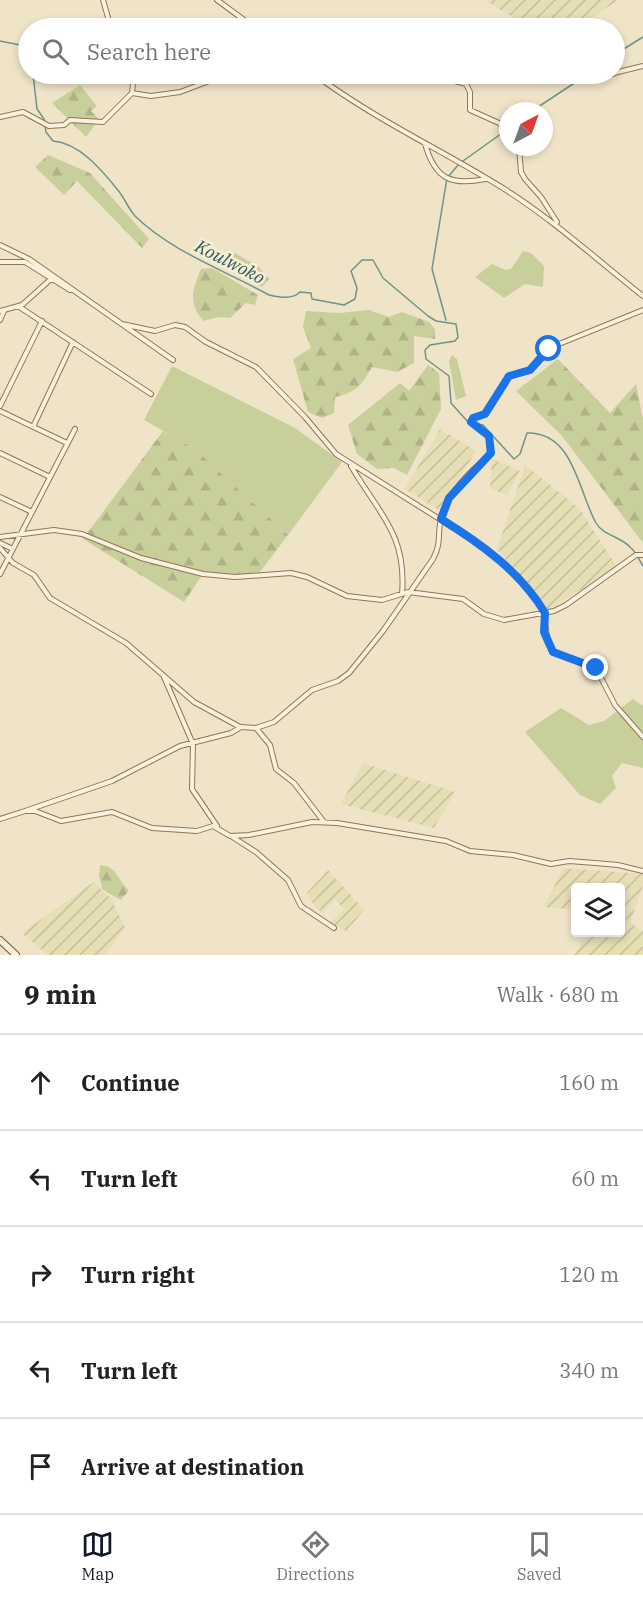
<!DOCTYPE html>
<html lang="en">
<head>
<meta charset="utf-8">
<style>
  body { margin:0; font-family:"IBM Plex Serif",serif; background:#f2f2f2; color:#222 }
  .controls { position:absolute; right:18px; bottom:18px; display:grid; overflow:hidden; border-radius:6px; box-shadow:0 3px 9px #0003 }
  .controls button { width:54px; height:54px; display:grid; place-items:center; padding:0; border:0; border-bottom:2px solid #e0e0e0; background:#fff; color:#222; font:30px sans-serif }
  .compass { position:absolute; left:499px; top:102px; width:54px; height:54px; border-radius:50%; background:#fff; box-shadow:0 3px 9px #0003; rotate:41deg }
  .stop { position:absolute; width:18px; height:18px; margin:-14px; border:4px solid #1a73e8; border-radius:50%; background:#fff }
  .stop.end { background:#1a73e8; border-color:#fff; box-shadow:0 2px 6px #0008 }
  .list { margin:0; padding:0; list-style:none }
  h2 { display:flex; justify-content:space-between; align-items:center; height:78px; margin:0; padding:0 24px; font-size:26px }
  h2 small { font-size:20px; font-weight:400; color:#767676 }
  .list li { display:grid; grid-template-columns:39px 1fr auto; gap:18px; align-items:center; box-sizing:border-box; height:96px; padding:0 24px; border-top:2px solid #e0e0e0 }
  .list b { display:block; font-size:22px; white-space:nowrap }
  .list em { font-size:20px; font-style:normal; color:#767676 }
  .icon { flex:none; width:33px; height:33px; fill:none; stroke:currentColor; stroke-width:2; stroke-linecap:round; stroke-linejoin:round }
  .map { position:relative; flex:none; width:643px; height:955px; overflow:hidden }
  .search { position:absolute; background:#fff; box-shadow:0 3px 9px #0003; left:18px; right:18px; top:18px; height:66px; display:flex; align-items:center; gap:15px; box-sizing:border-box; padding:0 21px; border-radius:33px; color:#767676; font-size:22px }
  .sheet { height:558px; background:#fff }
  nav { display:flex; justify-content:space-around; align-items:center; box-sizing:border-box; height:84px; border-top:2px solid #e0e0e0; background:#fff; font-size:16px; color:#767676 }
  nav a { display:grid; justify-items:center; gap:3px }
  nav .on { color:#111827 }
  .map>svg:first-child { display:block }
  .farmland { fill:url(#farmland-furrows) }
  .green { fill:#c9cf9b }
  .forest { fill:url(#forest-firs) }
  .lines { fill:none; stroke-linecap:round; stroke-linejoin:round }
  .stream { stroke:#6f938a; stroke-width:1.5 }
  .minor-casing { stroke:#8d765c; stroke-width:6 }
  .secondary-casing { stroke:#6f573f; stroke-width:8 }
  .minor { stroke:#faf1dc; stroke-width:4 }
  .secondary { stroke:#faf1dc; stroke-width:6 }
  .route { stroke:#1a73e8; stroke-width:8 }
  .labels { text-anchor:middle; stroke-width:5; stroke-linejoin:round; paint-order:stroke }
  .water-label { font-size:18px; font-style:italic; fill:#2f5d5a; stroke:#f7eed8 }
</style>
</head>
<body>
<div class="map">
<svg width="643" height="955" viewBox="0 0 643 955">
  <defs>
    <pattern id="farmland-furrows" width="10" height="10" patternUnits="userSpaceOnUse" patternTransform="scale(1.5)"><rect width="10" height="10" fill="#e6deb5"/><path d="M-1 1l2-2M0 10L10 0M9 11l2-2" fill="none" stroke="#c6bf9b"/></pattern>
    <pattern id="forest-firs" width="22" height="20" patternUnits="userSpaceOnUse" patternTransform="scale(1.5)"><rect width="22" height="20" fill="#c9cf9b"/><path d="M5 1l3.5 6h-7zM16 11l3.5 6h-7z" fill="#aeb285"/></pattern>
  </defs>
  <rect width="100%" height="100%" fill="#f0e4c8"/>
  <!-- farmland -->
  <path class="farmland" d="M485,0h133l-40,28h-47z
    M440,429l36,22 -37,59 -34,-21z
    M492,459l28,12 -13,24 -17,-7z
    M525,465l54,43 38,59 -70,44 -50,-62z
    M363,763l86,27 6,2 -21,36 -93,-24z
    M563,868l80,6v12l-13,37 13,8v24h-69l14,-22h32v-45h-44l-1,22 -31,-3z
    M328,870l36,40 -18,21 -16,-8 14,-14 -9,-10 -12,14 -8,-6 -8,-14z
    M94,882l18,18 13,28 -20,27h-57l-26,-22z"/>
  <!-- green -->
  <path class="green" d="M523,251l8,2 13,13 -1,21 -18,-3 -21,14 -29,-21 17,-13 14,6 5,-1z
    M452,355l5,4 9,37 -10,4 -7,-39z
    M172,366l123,62 47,34 -54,73 -93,-86 -51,-29z
    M633,699l10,7v62l-21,-5 -10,13 4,12 -16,16 -20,-9 -55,-63 36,-24 28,17 15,-4z"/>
  <!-- forest -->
  <path class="forest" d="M80,85l17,21 -6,5 8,8 -13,18 -34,-34z
    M48,155l42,18 59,66 -7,9 -65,-67 -13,14 -29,-28z
    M233,252l26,15 10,12 -7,8 -19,-12 -17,-21z
    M212,268l46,27 -3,10 -9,-2 -16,15 -12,-1 -14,4c-17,-17 -11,-33 -3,-52z
    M369,310l20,7 13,-5 27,10 6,7v10l-21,-3v27l-17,9 -25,-5c-10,18 -17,26 -37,30l-1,16 -12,5 -14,-6 -15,-53 18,-11 -8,-21 3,-16 33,2z
    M558,359l52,54 26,-29 7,35v124l-81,-107 -46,-45z
    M428,365l11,8 2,36 -34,66 -13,-7 -17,1 -20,-15 -9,-29 52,-42 9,8z
    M163,431l32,18 93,86 -31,41 -54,-2 -19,28 -101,-63z
    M100,865c19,2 16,14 29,25l-8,10 -18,-10 -4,-13z"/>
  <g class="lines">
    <!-- stream -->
    <path class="stream" d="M0,41l20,4 8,7
      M614,55l29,-18
      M33,74l4,35 7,10 2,13 7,9c26,2 48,28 64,48 7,8 11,19 18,27 37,36 89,54 134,79 10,2 23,5 31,-3l11,1 1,6 32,6 11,-6 2,-11 -6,-17 11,-11h11l10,18 45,38 8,5 20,3 2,13 -3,4 -25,4 -5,5 1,9 23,17 2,27 17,19 15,3 31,34 6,-5 7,-21c47,-1 51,58 69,90 7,12 25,14 34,24 6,5 9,13 13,19
      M532,111l56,-37
      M463,161l42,-30
      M446,320l-14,-51 15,-91 12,-14"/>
    <!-- minor casing -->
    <g class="minor-casing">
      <path id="minor" d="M103,0l8,28
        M217,0l38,28
        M614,73l29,-7
        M259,74l57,1 31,5 13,-6
        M314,74c60,45 128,76 192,116 50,32 90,69 137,106
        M429,74l37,10 4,8v18l29,13 9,7
        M597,74h16
        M132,93l2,-19
        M0,117l23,-5 26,14 15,-1 6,-5 33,2 29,-29 19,3 29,-4 48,-18
        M425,144c10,35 26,42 60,35
        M519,147l2,25 4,7 16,18 16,25
        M0,245l29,14 144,101
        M0,262h25l45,28
        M18,306l133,88
        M0,311l22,-6 29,-26
        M0,320l4,-9
        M122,324l33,7 20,-6 10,2 21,15 50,25 49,50 31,37 140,88 34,27 30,36c8,14 3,31 13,47l43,16 19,37 28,32
        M0,406l42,-85
        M0,411l67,32
        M33,427l40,-85
        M0,453l50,24
        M351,466c28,48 56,68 51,128
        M0,497l32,15
        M0,537l54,-7 28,4 59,24 62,16 32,3 56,-4 16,4 40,19 35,4 26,-8 55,7 21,15 20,6 50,-9 12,-6 70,-50h7
        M0,543l13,6
        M0,548l13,15 21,12 16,23 76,45 68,59 46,25
        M0,574l75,-145
        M164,677l29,67 -1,45 25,37
        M256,728l14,17 6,24 18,14 30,39
        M25,811l87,-30 68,-35 51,-13 10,-6 15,1 18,-6 38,-32 26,-9 11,-8 34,-42 50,-72c9,-17 4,-24 8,-41 6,-25 29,-47 49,-63l-1,-19 -18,-14 2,-4 12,-5 24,-37 20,-6 10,-12 20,-14 84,-34
        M0,819l25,-8h10l26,10 51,-9 40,16 45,3 16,-5 17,10 19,-1 63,-13 25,1 109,18 24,10 43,4 38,9 18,-3 26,2 23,2 25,6
        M231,836l25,16 32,28 13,26 33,22"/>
    </g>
    <!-- secondary casing -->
    <g class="secondary-casing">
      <path id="secondary" d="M0,940l16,15"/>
    </g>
    <!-- minor -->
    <use href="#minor" class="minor"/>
    <!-- secondary -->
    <use href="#secondary" class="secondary"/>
  </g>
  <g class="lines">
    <!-- route -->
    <path class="route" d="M549,349l-19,21 -21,6 -24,38 -12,4 -2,4 18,14 2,17 -42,45 -8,21c39,24 80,53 104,94l-1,19 9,20 43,16"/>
  </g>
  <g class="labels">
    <!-- water labels -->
    <g class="water-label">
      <text transform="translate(230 262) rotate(27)" y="6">Koulwoko</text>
    </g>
  </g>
</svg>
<div class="controls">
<button><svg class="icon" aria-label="layers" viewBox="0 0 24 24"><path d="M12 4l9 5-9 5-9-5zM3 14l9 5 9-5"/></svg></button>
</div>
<svg class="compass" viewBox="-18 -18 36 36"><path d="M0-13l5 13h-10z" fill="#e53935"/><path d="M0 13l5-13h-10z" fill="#767676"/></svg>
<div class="stop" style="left:549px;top:349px"></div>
<div class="stop end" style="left:596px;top:668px"></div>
<div class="search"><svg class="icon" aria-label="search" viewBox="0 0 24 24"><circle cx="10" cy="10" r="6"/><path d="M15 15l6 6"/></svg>Search here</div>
</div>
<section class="sheet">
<h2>9 min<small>Walk · 680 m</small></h2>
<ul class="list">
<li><svg class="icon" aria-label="ahead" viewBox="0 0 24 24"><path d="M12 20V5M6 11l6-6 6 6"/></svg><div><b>Continue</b></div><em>160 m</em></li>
<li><svg class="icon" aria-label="left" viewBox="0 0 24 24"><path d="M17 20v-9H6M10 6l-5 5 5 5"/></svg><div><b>Turn left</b></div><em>60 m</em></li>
<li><svg class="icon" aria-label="right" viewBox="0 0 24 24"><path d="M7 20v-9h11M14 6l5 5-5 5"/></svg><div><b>Turn right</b></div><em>120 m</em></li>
<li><svg class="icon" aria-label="left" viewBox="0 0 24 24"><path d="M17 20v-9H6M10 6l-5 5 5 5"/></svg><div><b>Turn left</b></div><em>340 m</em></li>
<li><svg class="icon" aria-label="arrive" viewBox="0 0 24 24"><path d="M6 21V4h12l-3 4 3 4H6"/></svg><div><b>Arrive at destination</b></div></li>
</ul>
</section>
<nav>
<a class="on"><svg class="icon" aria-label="map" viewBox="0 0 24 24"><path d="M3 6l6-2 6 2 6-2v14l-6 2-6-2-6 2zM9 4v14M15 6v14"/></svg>Map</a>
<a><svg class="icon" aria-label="directions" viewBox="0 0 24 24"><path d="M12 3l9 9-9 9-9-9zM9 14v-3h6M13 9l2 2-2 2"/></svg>Directions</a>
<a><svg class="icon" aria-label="saved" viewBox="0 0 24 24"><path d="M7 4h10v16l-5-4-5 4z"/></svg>Saved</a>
</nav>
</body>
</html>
